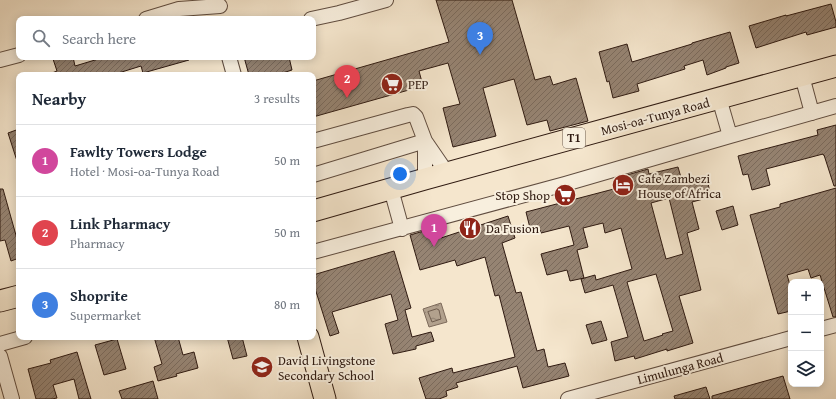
<!DOCTYPE html>
<html lang="en">
<head>
<meta charset="utf-8">
<style>
  body { margin:0; font-family:"Gentium Book Plus",serif; background:#f6f6f7; color:#1f2937 }
  .controls { position:absolute; right:12px; bottom:12px; display:grid; overflow:hidden; border-radius:8px; box-shadow:0 2px 10px #0003 }
  .controls button { width:36px; height:36px; display:grid; place-items:center; padding:0; border:0; border-bottom:1px solid #e0e1e3; background:#fff; color:#1f2937; font:20px sans-serif }
  .you { position:absolute; left:400px; top:174px; width:14px; height:14px; margin:-10px; border:3px solid #fff; border-radius:50%; background:#1a73e8; box-shadow:0 0 0 6px #1a73e833 }
  .badge { display:grid; place-items:center; width:26px; height:26px; border-radius:50%; background:#8f2418; color:#fff; font-size:13px; font-weight:700 }
  .pin { position:absolute; translate:-50% -33px; filter:drop-shadow(0 1px 2px #0008) }
  .pin::after { content:''; position:absolute; top:21px; width:14px; height:12px; background:inherit; clip-path:polygon(0 0,100% 0,50% 100%) }
  .list { margin:0; padding:0; list-style:none }
  h2 { display:flex; justify-content:space-between; align-items:center; height:52px; margin:0; padding:0 16px; font-size:17px }
  h2 small { font-size:13px; font-weight:400; color:#747a83 }
  .list li { display:grid; grid-template-columns:26px 1fr auto; gap:12px; align-items:center; box-sizing:border-box; height:72px; padding:0 16px; border-top:1px solid #e0e1e3 }
  .list b { display:block; font-size:15px; white-space:nowrap }
  .list p { margin:0; font-size:13px; white-space:nowrap; color:#747a83 }
  .list em { font-size:13px; font-style:normal; color:#747a83 }
  .icon { flex:none; width:22px; height:22px; fill:none; stroke:currentColor; stroke-width:2; stroke-linecap:round; stroke-linejoin:round }
  .map { position:relative; flex:none; width:836px; height:399px; overflow:hidden }
  .search { position:absolute; background:#fff; box-shadow:0 2px 10px #0003; left:16px; top:16px; width:300px; height:44px; display:flex; align-items:center; gap:10px; box-sizing:border-box; padding:0 14px; border-radius:8px; color:#747a83; font-size:15px }
  .panel { position:absolute; background:#fff; box-shadow:0 2px 10px #0003; left:16px; top:72px; width:300px; height:268px; border-radius:8px }
  .map>svg:first-child { display:block }
  .water { fill:url(#water-ripples); stroke:#7e6b5b }
  .lines { fill:none; stroke-linecap:round; stroke-linejoin:round }
  .shore { stroke:#705e4f; stroke-width:1 }
  .building { fill:url(#building-hatch); stroke:#2f1a11; fill-rule:evenodd }
  .minor-casing { stroke:#604d40; stroke-width:16 }
  .highway-casing { stroke:#2f1a11; stroke-width:23 }
  .minor { stroke:#f8efde; stroke-width:14 }
  .highway { stroke:#f5e6cd; stroke-width:21 }
  .labels { text-anchor:middle; stroke-width:4; stroke-linejoin:round; paint-order:stroke }
  .shield { fill:#f8efde; stroke:#6b5a4e; stroke-width:1 }
  .shield-label { font-size:12px; font-weight:bold; fill:#2f1a11 }
  .poi-label { font-size:13px; fill:#2f1a11; stroke:#f8efde; text-anchor:start }
  .street-label { font-size:13px; fill:#2f1a11; stroke:#f8efde }
</style>
</head>
<body>
<div class="map">
<svg width="836" height="399" viewBox="0 0 836 399">
  <defs>
    <pattern id="water-ripples" width="26" height="14" patternUnits="userSpaceOnUse"><rect width="26" height="14" fill="#b2a18d"/><path d="M2 4q2-2 4 0t4 0M15 11q2-2 4 0t4 0" fill="none" stroke="#918272"/></pattern>
    <pattern id="building-hatch" width="6" height="6" patternUnits="userSpaceOnUse"><rect width="6" height="6" fill="#968473"/><path d="M-1 1l2-2M0 6l6-6M5 7l2-2" fill="none" stroke="#7b6b5d"/></pattern>
  </defs>
  <rect width="100%" height="100%" fill="#f5e6cd"/>
  <filter id="stains"><feTurbulence type="fractalNoise" baseFrequency=".005" numOctaves="4"/><feColorMatrix values="0 0 0 0 .2 0 0 0 0 .09 0 0 0 0 .02 0 0 0 .5 -.17"/></filter>
  <radialGradient id="worn" r=".72"><stop offset=".6" stop-color="#630" stop-opacity="0"/><stop offset="1" stop-color="#630" stop-opacity=".3"/></radialGradient>
  <!-- water -->
  <path class="water" d="M441,303l6,19 -18,5 -6,-18z"/>
  <g class="lines">
    <!-- shore -->
    <path class="shore" d="M437,309l2,1 2,9 -9,3 -4,-10z"/>
  </g>
  <!-- building -->
  <path class="building" d="M436,0h76l23,80 15,-4 3,9 23,-7 12,43 -38,10 -3,-11 -20,5 -13,-46 -31,9 13,48 -43,11 -10,-39 17,-4 -12,-41 -29,8 4,15 -110,31v-36l136,-39z
    M831,4l5,18v5l-29,8 -1,-3 -50,16 -7,-22 37,-11v1z
    M730,32l9,31 -13,4v1l-19,7 -4,-15 -19,6 1,3 -48,15 2,7 -26,7 -4,-17 -2,1 -8,-30 28,-8 5,18 60,-18v-1z
    M59,57h14l2,9 30,-9h84v3l-46,13 -2,-7 -29,9h-60v-2l5,-2 -4,-12z
    M244,57h45l3,13 -16,5h-27z
    M836,125v61h-2l-10,-31h-1v-1l-57,15 4,16 -18,5 -4,-16 -5,1 -5,-19 80,-21 -1,-5z
    M19,129v32h-2l-9,-28z
    M678,167l4,14 18,-4 1,4 6,-2 4,18 -19,5 7,27 -12,4 14,57 -22,6 14,47 -26,8v-2l-32,10 -1,-3 -19,5 -4,-19 17,-5 -15,-52 -28,8 -4,-14 14,-4 1,5 36,-11 -11,-41 -16,5 -2,-10 -20,5 5,19 -11,3 7,28 -14,3 -3,-11 -20,5 -6,-21 33,-9 -5,-19 -28,7 -1,-3 -9,2 -5,-20 103,-27 -2,-10 21,-6 1,5zM669,198l14,56 -17,5 -15,-56zM656,274l17,57 -11,3 1,1 -19,6 -17,-59z
    M836,188v129h-3l-13,-42 -9,3 -3,-9 -21,6 4,13v23l-13,3 -28,-99 30,-8v-3z
    M0,189h3l16,57v12l-8,3 -6,-21 -5,1z
    M733,206l5,19 -16,5 -6,-19z
    M508,216l7,22 -13,5 14,50 5,-1 16,59 7,-2 4,18 17,-4 4,13 -46,12 -6,-22 -61,17 2,4 -12,4 1,5 -8,3h-13l-7,-21 33,-10 1,5 62,-16 -16,-62 -4,1 -10,-39 -28,9 -2,-6 -35,10 -10,-35 28,-8 3,11z
    M394,251l17,57 -6,2 7,27 19,-5 3,9 -18,5v3l-23,5 -8,-30 13,-4 -7,-26 -59,18 7,21 -9,3 -17,-54v-7z
    M601,321l6,19 -15,4 -6,-19z
    M154,337h24l5,18 11,-3 4,16 -22,6 1,2 -19,5 -4,-14 8,-3z
    M227,337h15l5,19 -14,3z
    M117,339l9,30 -22,6 -9,-30z
    M77,352l14,47h-12l-5,-20 -21,6 4,13 -5,1h-16l-8,-30 23,-6 -1,-3z
    M783,376l7,23h-78v-3z
    M153,381l5,18h-36l-3,-8z
    M706,387l4,12h-35l-1,-3z"/>
  <g class="lines">
    <!-- minor casing -->
    <g class="minor-casing">
      <path id="minor" d="M146,19l33,-10 41,-3
        M311,19l28,-6 47,-13
        M229,57l5,18
        M0,60l19,-5
        M802,76l10,37
        M719,98l11,38
        M313,141l95,-26 5,-1 3,3 9,24 22,32
        M313,175l112,-34
        M425,179v-38
        M391,189l11,40
        M313,252l252,-68 165,-48 106,-30
        M821,329l15,-4
        M0,344l25,-7
        M0,356l12,43
        M568,399l223,-61"/>
    </g>
    <!-- highway casing -->
    <g class="highway-casing">
      <path id="highway" d="M313,211l112,-32 411,-113
        M0,301l19,-5
        M308,337l17,62"/>
    </g>
    <!-- minor -->
    <use href="#minor" class="minor"/>
    <!-- highway -->
    <use href="#highway" class="highway"/>
  </g>
  <!-- icons -->
  <defs>
    <g id="supermarket-disc" transform="scale(1.15)"><circle r="9.5" fill="#8f2418" stroke="#f8efde"/><path d="M-6-5.5h2.5l.6 2H6L4.5 2H-2.5L-4.4-4H-6ZM-1.5 3.2a1.3 1.3 0 1 0 .1 0ZM3 3.2a1.3 1.3 0 1 0 .1 0Z" fill="#fff"/></g>
    <g id="hotel-disc" transform="scale(1.15)"><circle r="9.5" fill="#8f2418" stroke="#f8efde"/><path d="M-6-4.5h1.5V1H6V5H4.5V3h-9V5H-6ZM-4 0a1.8 1.8 0 1 1 3.6 0ZM.5 0V-2.5h3Q6-2.5 6 0Z" fill="#fff"/></g>
    <g id="restaurant-disc" transform="scale(1.15)"><circle r="9.5" fill="#8f2418" stroke="#f8efde"/><path d="M-5-6h1v4h1v-4h1v4h1v-4h1v5L-1.5 .5V6h-2V.5L-5-1ZM5-6V6H3V1.5H1.5Q1.5-4 5-6Z" fill="#fff"/></g>
    <g id="school-disc" transform="scale(1.15)"><circle r="9.5" fill="#8f2418" stroke="#f8efde"/><path d="M0-5L7-2L0 1L-7-2ZM-4 1L0 2.5L4 1V4Q0 6-4 4Z" fill="#fff"/></g>
  </defs>
  <g fill-rule="evenodd">
    <use href="#supermarket-disc" x="392" y="84"/>
    <use href="#hotel-disc" x="623" y="185"/>
    <use href="#supermarket-disc" x="565" y="195"/>
    <use href="#restaurant-disc" x="470" y="228"/>
    <use href="#school-disc" x="262" y="367"/>
  </g>
  <g class="labels">
    <!-- shield labels -->
    <rect class="shield" x="563" y="128" width="22" height="20" rx="3"/>
    <g class="shield-label">
      <text x="574" y="142">T1</text>
    </g>
    <!-- poi labels -->
    <g class="poi-label">
      <text x="408" y="89">PEP</text>
      <text x="638" y="183">Cafe Zambezi<tspan x="638" dy="15">House of Africa</tspan></text>
      <text x="550" y="200" text-anchor="end">Stop Shop</text>
      <text x="486" y="233">Da Fusion</text>
      <text x="278" y="365">David Livingstone<tspan x="278" dy="15">Secondary School</tspan></text>
    </g>
    <!-- street labels -->
    <g class="street-label">
      <text transform="translate(655 116) rotate(-15)" y="5">Mosi-oa-Tunya Road</text>
      <text transform="translate(680 368) rotate(-15)" y="5">Limulunga Road</text>
    </g>
  </g>
  <rect width="100%" height="100%" filter="url(#stains)"/>
  <rect width="100%" height="100%" fill="url(#worn)"/>
</svg>
<div class="controls">
<button>+</button>
<button>−</button>
<button><svg class="icon" aria-label="layers" viewBox="0 0 24 24"><path d="M12 4l9 5-9 5-9-5zM3 14l9 5 9-5"/></svg></button>
</div>
<div class="you"></div>
<div class="pin badge" style="left:434px;top:247px;background:#d1479c">1</div>
<div class="pin badge" style="left:347px;top:98px;background:#e0444e">2</div>
<div class="pin badge" style="left:480px;top:55px;background:#3f7fe0">3</div>
<div class="search"><svg class="icon" aria-label="search" viewBox="0 0 24 24"><circle cx="10" cy="10" r="6"/><path d="M15 15l6 6"/></svg>Search here</div>
<section class="panel">
<h2>Nearby<small>3 results</small></h2>
<ul class="list">
<li><span class="badge" style="background:#d1479c">1</span><div><b>Fawlty Towers Lodge</b><p>Hotel · Mosi-oa-Tunya Road</p></div><em>50 m</em></li>
<li><span class="badge" style="background:#e0444e">2</span><div><b>Link Pharmacy</b><p>Pharmacy</p></div><em>50 m</em></li>
<li><span class="badge" style="background:#3f7fe0">3</span><div><b>Shoprite</b><p>Supermarket</p></div><em>80 m</em></li>
</ul>
</section>
</div>
</body>
</html>
